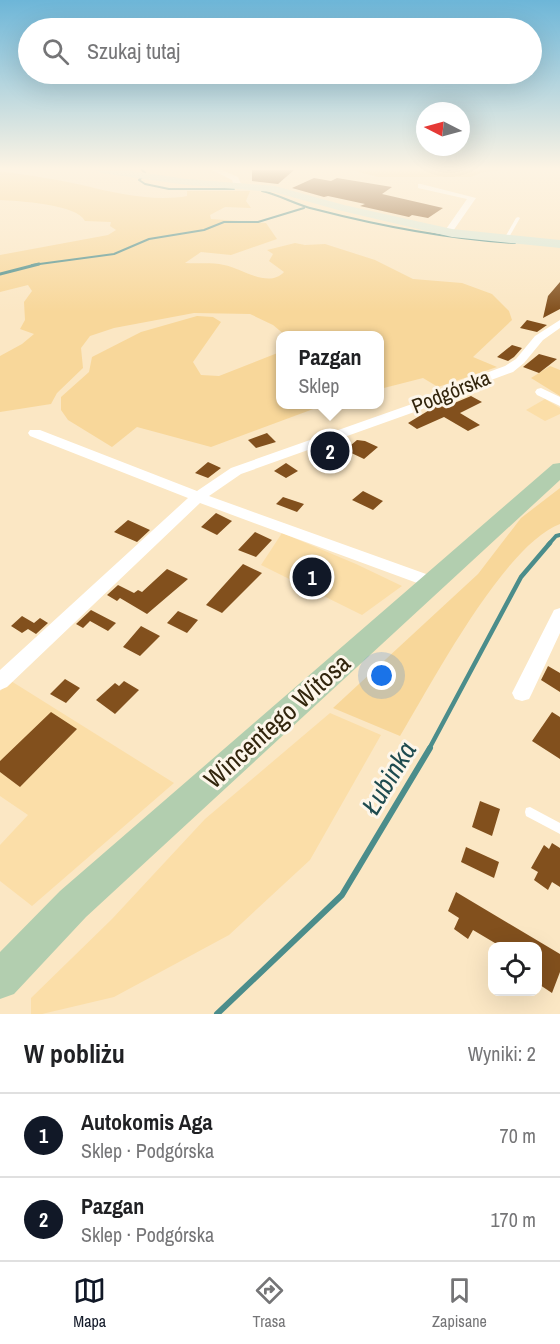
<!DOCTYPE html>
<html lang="pl">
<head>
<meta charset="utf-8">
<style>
  body { margin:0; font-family:"Archivo Narrow",sans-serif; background:#f6f6f6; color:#202124 }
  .controls { position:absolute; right:18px; bottom:18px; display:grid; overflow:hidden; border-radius:12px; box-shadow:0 6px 24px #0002 }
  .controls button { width:54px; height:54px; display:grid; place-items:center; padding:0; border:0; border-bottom:2px solid #e0e0e0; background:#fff; color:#202124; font:30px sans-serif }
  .compass { position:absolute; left:416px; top:102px; width:54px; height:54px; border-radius:50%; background:#fff; box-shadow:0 6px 24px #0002; rotate:276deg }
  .you { position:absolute; left:382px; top:676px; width:21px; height:21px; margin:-15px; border:4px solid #fff; border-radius:50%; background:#1a73e8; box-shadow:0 0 0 9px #1a73e833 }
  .badge { display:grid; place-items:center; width:39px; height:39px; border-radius:50%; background:#111827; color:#fff; font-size:20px; font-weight:700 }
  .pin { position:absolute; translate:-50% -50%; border:3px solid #fff; box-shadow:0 2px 6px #0006 }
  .popup { position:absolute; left:276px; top:331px; width:108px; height:78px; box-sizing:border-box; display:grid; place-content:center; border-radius:12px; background:#fff; filter:drop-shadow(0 2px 4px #0005); font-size:20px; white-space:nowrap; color:#757577 }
  .popup b { font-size:22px; color:#202124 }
  .popup::after { content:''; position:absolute; left:50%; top:100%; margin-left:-12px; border:12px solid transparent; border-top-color:#fff }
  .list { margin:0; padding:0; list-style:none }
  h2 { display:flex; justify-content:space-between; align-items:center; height:78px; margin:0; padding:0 24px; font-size:26px }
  h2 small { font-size:20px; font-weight:400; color:#757577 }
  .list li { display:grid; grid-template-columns:39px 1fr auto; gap:18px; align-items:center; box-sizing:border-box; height:84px; padding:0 24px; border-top:2px solid #e0e0e0 }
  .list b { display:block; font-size:22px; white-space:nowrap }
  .list p { margin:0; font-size:20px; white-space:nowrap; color:#757577 }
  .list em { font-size:20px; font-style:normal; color:#757577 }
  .icon { flex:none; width:33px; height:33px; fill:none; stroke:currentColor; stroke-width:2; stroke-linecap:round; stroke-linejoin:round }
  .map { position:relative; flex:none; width:560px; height:1014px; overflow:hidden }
  .search { position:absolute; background:#fff; box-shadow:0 6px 24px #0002; left:18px; right:18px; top:18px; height:66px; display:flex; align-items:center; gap:15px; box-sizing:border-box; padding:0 21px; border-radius:33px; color:#757577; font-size:22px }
  .sheet { height:246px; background:#fff }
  nav { display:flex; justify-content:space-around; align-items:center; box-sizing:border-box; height:84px; border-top:2px solid #e0e0e0; background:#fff; font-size:16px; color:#757577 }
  nav a { display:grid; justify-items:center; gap:3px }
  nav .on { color:#111827 }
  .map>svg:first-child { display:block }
  .built { fill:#fbdea8 }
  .green { fill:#f8d79a }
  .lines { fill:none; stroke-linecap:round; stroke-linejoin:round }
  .stream-far4 { stroke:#4b8d8b; stroke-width:2 }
  .stream-far3 { stroke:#4b8d8b; stroke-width:3 }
  .stream-far2 { stroke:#4b8d8b; stroke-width:4 }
  .stream-far1 { stroke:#4b8d8b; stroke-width:4.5 }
  .stream { stroke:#4b8d8b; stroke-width:6 }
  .building { fill:#82501d }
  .lane { fill:#fff; fill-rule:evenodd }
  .street { fill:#fff; fill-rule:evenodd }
  .secondary { fill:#d8e7d7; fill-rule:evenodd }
  .primary { fill:#b2ceaf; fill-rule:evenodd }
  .labels { text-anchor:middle; stroke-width:6; stroke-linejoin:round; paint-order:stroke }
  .street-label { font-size:21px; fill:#32250d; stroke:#fdf6ea }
  .near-street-label { font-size:26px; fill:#32250d; stroke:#fdf6ea }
  .near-water-label { font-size:27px; font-style:italic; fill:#1e4b4f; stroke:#fdf6ea }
</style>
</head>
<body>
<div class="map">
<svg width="560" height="1014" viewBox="0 0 560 1014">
  <rect width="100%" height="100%" fill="#fbe7c4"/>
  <!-- built -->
  <path class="built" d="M545,399l15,9v6l-15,7 -19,-11z
    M282,533l74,31 46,22 -40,29 -101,-50z
    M11,681l163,102 -142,123 -32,-25v-36l28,-30 -28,-19v-105z
    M330,713l51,22 -71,125 -81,75 -115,62 -72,17h-11v-16l81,-79 93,-100z"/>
  <!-- green -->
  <path class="green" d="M351,170h160l-28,2 -12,5h-93z
    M0,171c27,4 55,8 82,14 32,8 72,17 105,11v-5h63l-4,10 5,7 -26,-1 -15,8 1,4 55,4 11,16 -46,16 -30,-3 -16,11c13,1 26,-1 39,2 18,3 44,24 60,7l-15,-11 4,-7 -6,-4 28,-7 10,2 20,-1 50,16 38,19 49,4 30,11 17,17 3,9 -39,37 24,10 -59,20 -15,-9 -43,11v-53l-95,-1 -12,-10 -23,-11 -56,-1 -80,15 -24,8 -9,12 2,20 -26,25 -6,11 -51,8v-56l22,-12 12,-10 -14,-5 5,-9 -1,-18 8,-11 -4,-6 -28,7v-37l108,-20 8,-5 -6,-4 1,-4 -26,-1c-8,-17 -67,-20 -85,-21z
    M197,316l16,1 8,5 -28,40 8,13 18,1 61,-24v52l35,1 1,3 -105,39 -74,-20 -25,20 -44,-27 -7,-10v-13l28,-25 3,-15 49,-25z
    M550,366l10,4v26l-29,-18z
    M560,488v36c-56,21 -128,159 -160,212l-67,-28 145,-134 43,-56z"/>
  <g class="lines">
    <!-- stream-far4 -->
    <path class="stream-far4" d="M142,170l4,4 -7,6 6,4 24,5h65
      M262,191c18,4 34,14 52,18 66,17 133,30 201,34
      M32,265l82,-11 35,-15 55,-9 20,-8h34l46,-14"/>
    <!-- stream-far3 -->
    <path class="stream-far3" d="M0,274l39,-10"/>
    <!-- stream-far2 -->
    <path class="stream-far2" d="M548,545l8,-9 4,-1"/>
    <!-- stream-far1 -->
    <path class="stream-far1" d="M429,749l92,-172 29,-34"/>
    <!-- stream -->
    <path class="stream" d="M217,1014l125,-119 88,-147"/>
  </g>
  <!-- building -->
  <path class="building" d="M252,170h42l-16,14 -26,-3z
    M314,178l17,3 6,-3 55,9 -10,7 61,14 -15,10 -16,-3 -3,2 -49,-11 5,-2 -37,-8 -4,1 -32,-9z
    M560,282v27l-17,9 5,-22z
    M527,320l20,5 -10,7 -17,-4z
    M512,345l10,3 -8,9 -6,4 -11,-4z
    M539,354l18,5 -18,14 -16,-6z
    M471,396l11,6 -22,11 20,12 -12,6 -24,-14 -27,12 -9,-6 38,-23 6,4z
    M267,433l9,9 -20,6 -8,-8z
    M357,440l8,1 13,6 -14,12 -19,-9z
    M328,446l17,10 -17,10 -17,-10z
    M208,462l13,6 -13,10 -13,-5z
    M286,463l12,8 -12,7 -12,-7z
    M363,491l20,10 -10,9 -21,-10z
    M283,497l21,7 -7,8 -21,-8z
    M216,513l16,8 -15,14 -16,-8z
    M128,520l22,10 -13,12 -23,-10z
    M255,532l17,8 -16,17 -18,-7z
    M243,564l19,9 -40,40 -16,-8z
    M167,569l21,10 -41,35 -27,-16 -3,3 -10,-6 11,-10 16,8 4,-3 4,2z
    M91,610l25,13 -8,8 -18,-10 -7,7 -7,-4z
    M178,611l20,9 -11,13 -20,-10z
    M22,616l12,7 6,-5 8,5 -12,11 -8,-5 -6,4 -11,-7z
    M141,626l19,10 -20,20 -17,-9z
    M548,666l12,7v19l-19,-12z
    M65,679l15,9 -14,15 -16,-9z
    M124,681l15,9 -24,24 -19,-14 19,-17 4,3z
    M51,712l26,17 -57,58 -20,-15v-11z
    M552,712l8,5v42l-28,-18z
    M480,801l20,8 -8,27 -20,-9z
    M552,843l8,5v39l-8,-5 -4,8 -14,-10 4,-8 -7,-4 13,-23 5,4z
    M466,847l33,15 -5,16 -33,-16z
    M456,892l104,62v18l-8,21 -15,-10v-37h-37l-27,-16 -5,9 -14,-10 5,-11 -11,-7z"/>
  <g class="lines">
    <!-- lane -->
    <path class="lane" d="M518,217l2,1 -12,21 -4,1v-1l12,-21z
      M530,807l30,16v11l-34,-18 -1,-4 1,-4z"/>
    <!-- street -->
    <path class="street" d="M212,170h10l16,7 3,7 -7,2 -2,-6z
      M421,184l55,14 -25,36 -7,-2 23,-33 -49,-11v-4z
      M560,320v8l-17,12 -19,23 -11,9 -57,21 -36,17 -179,64 -32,22 231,83 2,4 -2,4h-12l-228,-84 -193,184 -7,3v-20l188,-172 -158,-62 -2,-3 2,-3h10l157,61 34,-23 181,-64 36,-17 57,-21 11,-7 19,-23z
      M541,388l19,9v9l-23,-11 -2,-3 2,-3z
      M560,608v25l-28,60 -3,6 -7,2 -7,-2 -3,-6 42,-83z"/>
    <!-- secondary -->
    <path class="secondary" d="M96,170h30l61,9 88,7 69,19 108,24 108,11v8l-108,-11 -114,-27 -64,-18 -87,-7 -86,-12z"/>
    <!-- primary -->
    <path class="primary" d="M560,463v17l-474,437 -72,77 -14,5v-47l60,-61 493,-427z"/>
  </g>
  <!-- sky -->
  <linearGradient id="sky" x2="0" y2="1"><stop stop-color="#6db6d8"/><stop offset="0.54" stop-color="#fdf4e4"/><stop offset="1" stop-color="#fdf4e4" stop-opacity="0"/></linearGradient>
  <rect width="560" height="312" fill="url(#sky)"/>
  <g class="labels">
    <!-- street labels -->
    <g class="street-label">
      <text transform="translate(451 392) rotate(-22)" y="7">Podgórska</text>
    </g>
    <!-- near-street labels -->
    <g class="near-street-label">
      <text transform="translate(277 721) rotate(-42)" y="9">Wincentego Witosa</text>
    </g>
    <!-- near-water labels -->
    <g class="near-water-label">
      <text transform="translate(389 778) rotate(-59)" y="9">Łubinka</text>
    </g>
  </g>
</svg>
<div class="controls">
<button><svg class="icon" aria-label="locate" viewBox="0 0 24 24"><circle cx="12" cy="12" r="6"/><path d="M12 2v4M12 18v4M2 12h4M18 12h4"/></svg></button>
</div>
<svg class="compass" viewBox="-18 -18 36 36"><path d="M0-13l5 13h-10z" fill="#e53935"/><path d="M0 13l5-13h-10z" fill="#757577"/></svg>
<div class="you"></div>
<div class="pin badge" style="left:312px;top:577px">1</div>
<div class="pin badge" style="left:330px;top:451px">2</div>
<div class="popup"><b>Pazgan</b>Sklep</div>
<div class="search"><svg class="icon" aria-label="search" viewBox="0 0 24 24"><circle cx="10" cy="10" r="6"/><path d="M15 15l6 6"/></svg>Szukaj tutaj</div>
</div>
<section class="sheet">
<h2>W pobliżu<small>Wyniki: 2</small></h2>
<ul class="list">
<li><span class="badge">1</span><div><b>Autokomis Aga</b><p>Sklep · Podgórska</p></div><em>70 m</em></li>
<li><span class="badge">2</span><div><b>Pazgan</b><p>Sklep · Podgórska</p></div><em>170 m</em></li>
</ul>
</section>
<nav>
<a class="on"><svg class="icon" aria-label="map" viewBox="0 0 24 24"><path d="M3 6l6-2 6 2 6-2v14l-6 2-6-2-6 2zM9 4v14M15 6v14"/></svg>Mapa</a>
<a><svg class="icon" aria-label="directions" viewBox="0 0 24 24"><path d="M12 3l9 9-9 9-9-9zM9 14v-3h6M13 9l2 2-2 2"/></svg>Trasa</a>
<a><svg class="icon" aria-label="saved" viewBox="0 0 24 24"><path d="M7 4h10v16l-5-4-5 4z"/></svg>Zapisane</a>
</nav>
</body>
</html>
